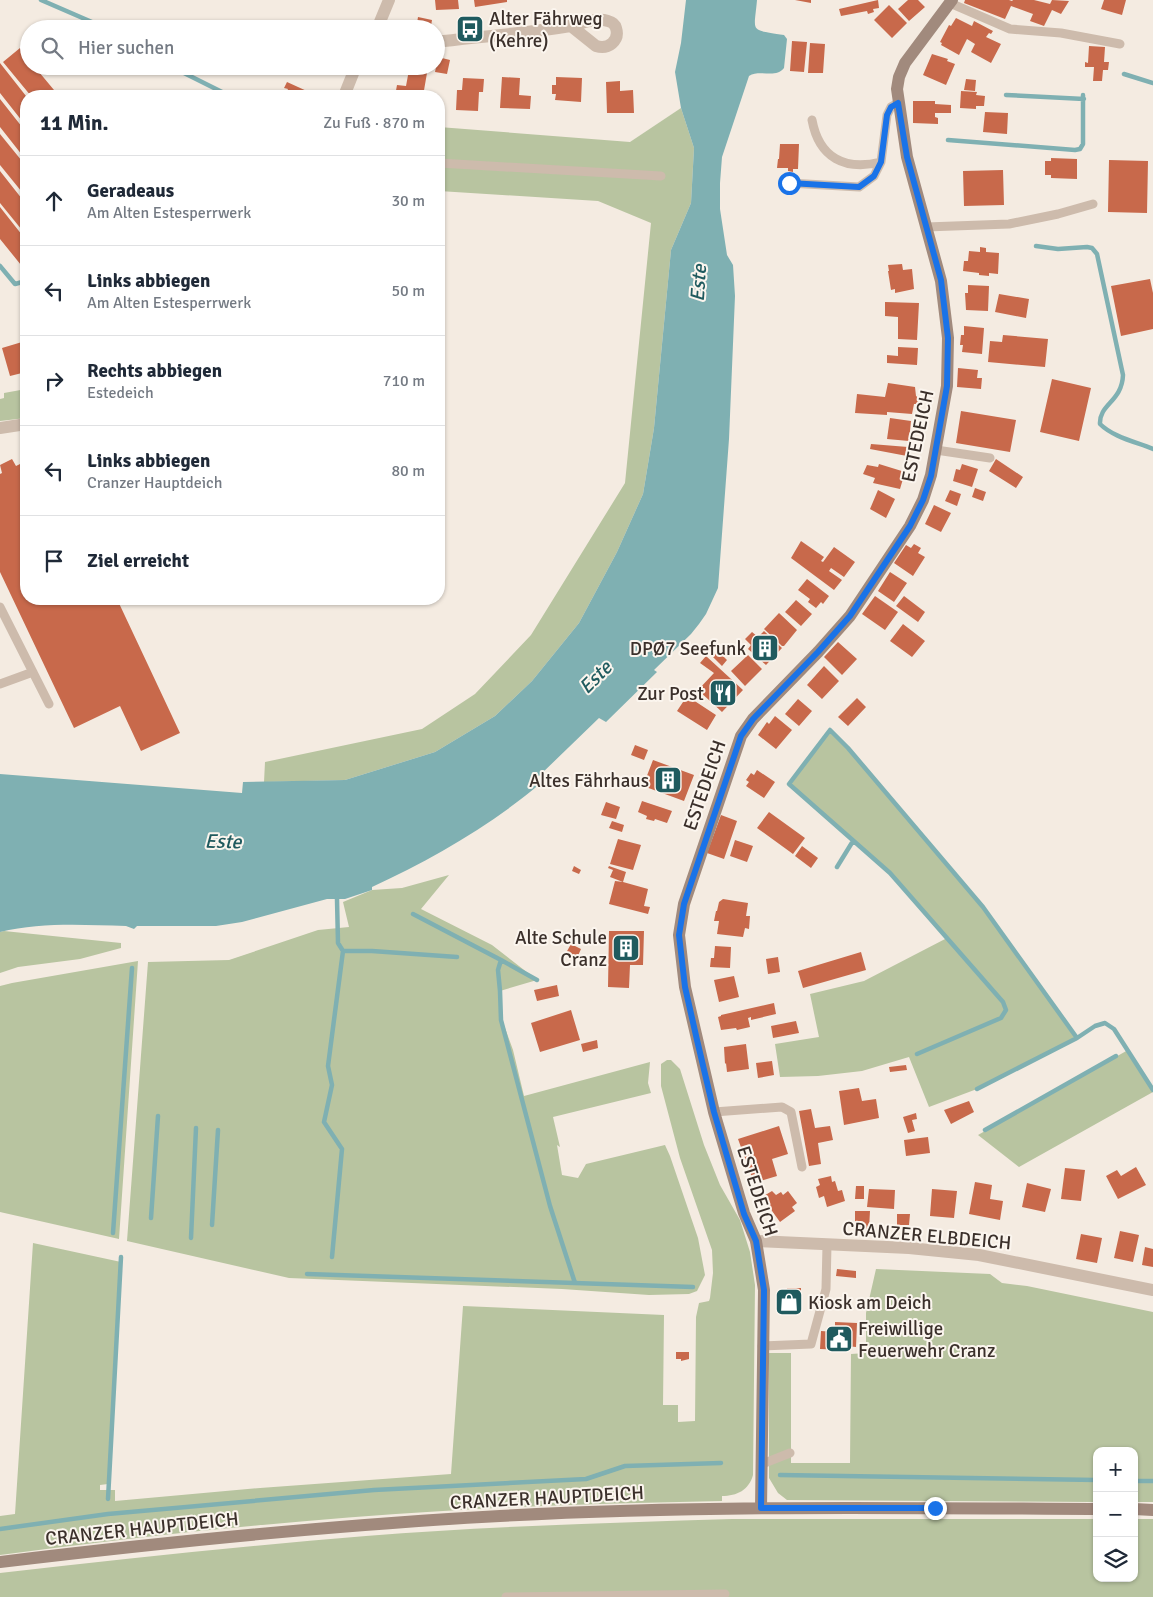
<!DOCTYPE html>
<html lang="de">
<head>
<meta charset="utf-8">
<style>
  body { margin:0; font-family:Signika,sans-serif; background:#f6f6f7; color:#1f2937 }
  .controls { position:absolute; right:15px; bottom:15px; display:grid; overflow:hidden; border-radius:10px; box-shadow:0 1px 4px #0004 }
  .controls button { width:45px; height:45px; display:grid; place-items:center; padding:0; border:0; border-bottom:1px solid #e0e1e3; background:#fff; color:#1f2937; font:25px sans-serif }
  .stop { position:absolute; width:15px; height:15px; margin:-11px; border:4px solid #1a73e8; border-radius:50%; background:#fff }
  .stop.end { background:#1a73e8; border-color:#fff; box-shadow:0 1px 5px #0008 }
  .list { margin:0; padding:0; list-style:none }
  h2 { display:flex; justify-content:space-between; align-items:center; height:65px; margin:0; padding:0 20px; font-size:21px }
  h2 small { font-size:16px; font-weight:400; color:#747a83 }
  .list li { display:grid; grid-template-columns:32px 1fr auto; gap:15px; align-items:center; box-sizing:border-box; height:90px; padding:0 20px; border-top:1px solid #e0e1e3 }
  .list b { display:block; font-size:19px; white-space:nowrap }
  .list p { margin:0; font-size:16px; white-space:nowrap; color:#747a83 }
  .list em { font-size:16px; font-style:normal; color:#747a83 }
  .icon { flex:none; width:28px; height:28px; fill:none; stroke:currentColor; stroke-width:2; stroke-linecap:round; stroke-linejoin:round }
  .map { position:relative; flex:none; width:1153px; height:1597px; overflow:hidden }
  .search { position:absolute; background:#fff; box-shadow:0 1px 4px #0004; left:20px; top:20px; width:425px; height:55px; display:flex; align-items:center; gap:12px; box-sizing:border-box; padding:0 18px; border-radius:28px; color:#747a83; font-size:19px }
  .panel { position:absolute; background:#fff; box-shadow:0 1px 4px #0004; left:20px; top:90px; width:425px; height:515px; border-radius:20px }
  .map>svg:first-child { display:block }
  .green { fill:#b8c4a0 }
  .water { fill:#7fb0b2 }
  .lines { fill:none; stroke-linecap:round; stroke-linejoin:round }
  .stream { stroke:#7fb0b2; stroke-width:4.5 }
  .building { fill:#c8694b }
  .lane { stroke:#cdbbac; stroke-width:9 }
  .street { stroke:#cdbbac; stroke-width:12 }
  .secondary { stroke:#a18a7d; stroke-width:12 }
  .route { stroke:#1a73e8; stroke-width:6 }
  .labels { text-anchor:middle; stroke-width:4; stroke-linejoin:round; paint-order:stroke }
  .poi-label { font-size:19px; fill:#3b302b; stroke:#fbf5ee; text-anchor:end }
  .street-label { font-size:19px; fill:#3b302b; stroke:#fbf5ee }
  .water-label { font-size:20px; font-style:italic; fill:#1f5a5e; stroke:#fbf5ee }
</style>
</head>
<body>
<div class="map">
<svg width="1153" height="1597" viewBox="0 0 1153 1597">
  <rect width="100%" height="100%" fill="#f4ebe1"/>
  <!-- green -->
  <path class="green" d="M681,108l13,40 -3,55 -20,47 -17,178 -11,66 -26,58 -38,71 -47,58 -37,35 -60,36 -90,28 -81,2 1,-20 157,-33 53,-35 56,-59 94,-152 26,-260 -53,-22 -159,-10v-64l191,15z
    M26,389v29l-26,3v-22l4,-1v-5z
    M830,730l18,18 135,159 94,131 -100,51 -48,18 -20,-50 -47,14 -44,5 -38,1 -5,-33 44,-7 -9,-43 54,-13 83,-43 -57,-65 -101,-89z
    M449,875l-28,34 71,36 45,35 -37,11 1,26 12,33 11,46 126,-34 -2,21 3,10 -98,24 7,30 -3,-2 5,30 16,3 8,-14 79,-19 5,11 28,82 7,37 -8,16 -8,3 -40,1 -87,-6 -273,-11 -162,-37 21,-279 81,-2 89,-30 31,-3 -6,-25 29,-12 30,-2z
    M4,931l117,12v5l-41,11 -62,8 -18,6v-41z
    M138,961l-19,278 -119,-27v-226l12,-3z
    M1128,1050l25,42 -134,75 -41,-32z
    M667,1060h4l9,9 24,76 16,40 20,35 10,32 5,33 -2,190c-4,15 -16,21 -31,21v5c-93,2 -186,4 -279,10 -148,9 -296,24 -443,44v-39l15,-2 18,-271 88,19 -13,222 -8,1v5h15v11l145,-13 191,-14 12,-168 201,9 -1,90h15v17l17,-1 1,-104 3,-14 10,-2 1,-3 3,-25 -1,-23 -32,-92 -19,-72v-22z
    M876,1269l114,5 12,9 25,3 126,26v190h-19v-51h-37v51l-310,-2 -9,-7 -9,-15v-125h22v110h59l1,-109 15,-1v-40z
    M732,1519h365v59h37v-59h19v78h-1153v-24c122,-14 243,-27 366,-37 122,-10 244,-13 366,-17z"/>
  <!-- water -->
  <path class="water" d="M686,0h71c-3,34 -8,29 27,35l3,4 -3,29c-8,11 -24,1 -35,8l-27,81 -2,26v26l7,46 6,10 2,31 -6,143 -11,149 -12,26 -7,10 -8,10 -37,36 3,2 -51,50 -7,-4 -61,59 4,5c-50,43 -110,77 -170,105v3l-27,9h-18l-85,23 -26,4h-79l-3,3 -8,-3c-42,-1 -85,-4 -126,6v-158l242,19 1,-11 102,-2 90,-28 60,-36 37,-35 47,-58 38,-71 26,-58 11,-66 17,-178 20,-47 3,-55 -13,-40 -6,-36 6,-29z"/>
  <g class="lines">
    <!-- stream -->
    <path class="stream" d="M41,0l67,29
      M170,66l60,30
      M1124,74l29,9
      M1006,95l78,4
      M948,140l127,10 5,-1 3,-5v-49
      M1036,246l22,3 29,-2 5,1 5,6 26,121c-1,27 -24,29 -23,49 13,13 36,18 53,25
      M0,266l15,18 11,-3
      M837,867l16,-26
      M413,914l88,46 -3,10 2,21 1,29 49,186 25,77
      M343,951h29l85,6
      M501,960l36,20
      M917,1054l84,-36 5,-8 -3,-8 -113,-129 -101,-89 41,-54 18,18 135,159 94,131
      M977,1089l100,-51 18,-12 10,-3 9,6 39,61
      M985,1130l131,-74
      M151,1218l7,-102
      M212,1225l6,-95
      M113,1233l19,-265
      M191,1238l5,-110
      M332,1257l10,-108 -18,-27 8,-37 -4,-19 15,-115 -5,-8 -1,-44
      M307,1274l386,13
      M780,1475l317,5
      M1134,1481h19
      M108,1499l13,-242
      M0,1529l108,-15 266,-24 212,-11 39,-13 96,-3"/>
  </g>
  <!-- building -->
  <path class="building" d="M435,0h23l1,9 -23,1z
    M474,0h33v2l-32,5z
    M795,0h16v3z
    M878,0l1,8 -6,1 1,3 -6,2 -1,-3 -26,5 -2,-7z
    M908,0h10l7,7 -16,14 -11,-12z
    M965,0h44l3,1 1,-1h21l16,4 2,-4 17,1 -8,13 -9,-4 -8,16 -14,-5 3,-7 -22,-8 -6,13 -41,-16z
    M1104,0h22l-4,15 -21,-6z
    M889,5l18,18 -15,15 -18,-18z
    M418,17l14,3 -1,6 -14,-3z
    M956,18l16,8 2,-5 19,10 -2,3 -2,-1 -3,4 15,7 -10,19 -20,-11 4,-8 -8,-5 -8,16 -18,-10 1,-2 -2,-1 9,-17 2,1z
    M792,41l15,1 -3,30 -14,-1z
    M810,43l15,1 -2,29h-15z
    M1089,46l16,1 -1,15h5l-1,8h-5l-1,11h-9l1,-14h-9v-5l3,1z
    M20,48l9,11v7h5l25,30h-28l-28,-34z
    M932,54l16,5 -1,2 8,3 -9,21 -23,-10z
    M438,57l12,3 -3,14 -12,-2z
    M0,63l26,33v30l-26,-33z
    M409,70l18,3 -4,23h-28l2,-11 9,1z
    M502,77l18,1 -1,17 12,1 -1,13 -30,-1z
    M556,77l26,1 -1,24 -26,-2 1,-6h-4v-9h4z
    M463,78l21,1 -1,13h-4l-1,19 -22,-1 1,-20h5z
    M966,79l10,1 -1,11 -11,-1z
    M620,81v10l13,-1 1,23h-27l-1,-31z
    M287,82l22,10 -2,4h-22l3,-7 -4,-1z
    M961,91l16,1 -1,3 9,1 -1,10h-8v3l-16,-1z
    M0,99l26,33v28l-26,-33z
    M913,101h22v3l16,1v8h-16v4l3,1v6l-25,-1z
    M985,112l23,1 -1,21 -24,-2z
    M0,134l26,32v31l-26,-32z
    M780,144h19l-1,25h-5v3l-5,-1v-3h-11l1,-9h1z
    M1051,158l26,1v20l-26,-1v-3h-6v-14h6z
    M1109,160l39,1 -1,52 -39,-1z
    M1003,170l1,35 -40,1 -1,-35z
    M0,171l26,33v31l-26,-32z
    M0,207l26,33v21l-5,4 -21,-26z
    M980,247l6,1v4l13,1 -1,21 -9,-1v3l-10,-1v-2l-16,-2 1,-10h4l1,-10 11,1z
    M902,264l1,6 9,-1 2,20 -19,4v-4l-4,1 -3,-19h1l-1,-6z
    M1150,279l3,14v36l-32,7 -10,-50z
    M968,285l21,1 -1,25 -22,-1 -1,-17h3z
    M999,294l30,5 -3,19 -31,-6z
    M885,302l34,1 -2,37 -19,-1v-22l-13,-1z
    M964,326l20,2 -2,26 -20,-2 1,-7h-3l1,-10h3z
    M1003,335l45,4 -3,28 -57,-5 2,-21 12,1z
    M22,342l2,8 -4,1 6,21 -16,4 -8,-28z
    M898,347l20,1 -1,17 -30,-2v-8l11,1z
    M958,368l20,2 -1,8h5l-1,11 -24,-2z
    M1052,379l39,9 -12,53 -39,-9z
    M888,383l27,4 1,9 3,2 -1,6h-4l-2,10 -25,-2v3l-32,-2 2,-19 28,3z
    M961,411l55,9 -6,32 -54,-9z
    M890,418l21,3 -2,20 -22,-2z
    M871,444l37,3 -1,9 -37,-7z
    M12,459l4,7 10,-5v138h91l63,134 -39,18 -21,-45 -46,22 -74,-156v-98l2,-1 -2,-8z
    M996,459l27,18 -7,11 -27,-17z
    M879,464l26,8 -5,17 -27,-6 2,-5 -12,-4 4,-9 11,2z
    M962,464l16,5 -6,18 -19,-6 3,-12 4,1z
    M975,488l11,4 -3,9 -11,-4z
    M878,490l17,9 -9,19 -16,-9z
    M950,490l11,4 -4,12 -12,-5z
    M934,505l17,8 -10,19 -16,-8z
    M801,541l23,16 -3,4 2,1 11,-15 21,15 -11,15 -13,-9 -2,3 13,9 -8,10 -43,-32z
    M914,544l7,4 -3,5 7,4 -12,19 -19,-13 12,-18 5,3z
    M890,572l17,11 -13,19 -16,-11z
    M807,579l22,17 -6,8 -2,-2 -5,6 -8,-6 2,-3 -12,-9z
    M875,596l23,16 -13,18 -23,-16z
    M904,596l21,16 -7,10 -22,-16z
    M796,600l16,14 -11,12 -16,-14z
    M779,613l18,17 -13,16h-2l-18,-17z
    M903,624l22,17 -13,16 -22,-16z
    M764,631l18,17 -16,17 -18,-16 3,-4 -6,-6 7,-7 6,5z
    M838,642l19,17 -15,16 -18,-18z
    M718,651l9,9 -5,6 -9,-9z
    M748,655l14,14 -17,17 -14,-15z
    M706,656l37,34 -21,22 -24,-22 16,-17 -14,-10z
    M824,666l15,15 -17,18 -15,-14z
    M687,696l29,19 -9,15 -30,-19z
    M857,698l9,9 -18,19 -10,-9z
    M798,699l14,12 -13,15 -14,-12z
    M775,716l17,14 -16,19 -18,-14 9,-13 2,2z
    M635,745l13,5 -4,10 -13,-5z
    M653,760l41,15 -10,26 -41,-15z
    M757,770l18,12 -11,16 -18,-12 3,-4 -3,-2 5,-7 3,2z
    M642,801l30,10 -5,12 -12,-4 -1,2 -8,-2 1,-3 -9,-4z
    M606,802l14,5 -4,12 -15,-4z
    M769,812l36,26 -12,16 -36,-26z
    M721,815l16,6 -13,38 -17,-6z
    M612,821l12,4 -2,7 -13,-4z
    M618,839l23,6 -8,25 -23,-6z
    M735,840l18,6 -6,16 -17,-6z
    M802,846l16,12 -7,10 -16,-12z
    M574,866l7,4 -2,4 -7,-3z
    M609,866l17,6 -3,10 25,7 -4,17 6,1 -2,7 -39,-10 6,-23 8,1 -13,-5 3,-7 -5,-2z
    M723,899l25,4 -2,13h4l-1,13 -4,-1 -2,9 -26,-3 2,-13h-5l2,-10h1l2,-9z
    M609,931h35l-1,34h-13l-1,23 -21,-1z
    M571,944l10,5 -4,9 -11,-5z
    M715,946l16,1 -1,21 -20,-1 1,-9h3z
    M861,952l5,18 -63,18 -5,-17z
    M778,957l2,15 -12,2 -2,-15z
    M734,976l5,21 -20,5 -5,-22z
    M557,985l2,11 -22,5 -3,-11z
    M774,1003l2,11 -25,6v-3l-3,1 2,9 -13,3 -1,-2 -15,2 -3,-13 3,-1v-1z
    M571,1010l9,30 -40,12 -9,-29z
    M796,1021l3,12 -26,5 -2,-12z
    M597,1040l1,8 -15,4 -2,-8z
    M746,1044l3,25 -22,3 -1,-9 -1,1 -1,-17z
    M772,1061l2,14 -16,3 -2,-15z
    M906,1065l1,5 -17,2 -1,-5z
    M859,1088l3,13 14,-2 3,19 -35,7 -5,-34z
    M969,1101l5,11 -23,12 -7,-14z
    M811,1109l4,19 15,-2 3,14 -15,3 3,21 -12,2 -10,-55z
    M916,1113l1,6 -5,1 3,11 -7,2 -5,-16z
    M779,1126l9,28 -16,5 5,17 -23,7 -16,-44z
    M928,1137l2,16 -24,3 -2,-16z
    M1136,1167l10,18 -28,14 -12,-23 11,-6 4,6z
    M1065,1168l20,2 -4,31 -20,-2z
    M831,1176l1,6 3,-1 3,10 4,-1 3,11 -18,6 -3,-11 -5,2 -3,-11 4,-2 -2,-6z
    M975,1182l17,3 -2,14 13,2 -3,19 -31,-6z
    M1027,1183l24,6 -6,23 -23,-5z
    M856,1186h8v13h-9z
    M869,1189l26,1 -1,19 -27,-2z
    M932,1189l25,2 -3,27 -24,-2z
    M772,1191l4,4 5,-3 2,3 5,-4 9,12 -5,4 3,4 -15,11 -18,-25z
    M855,1211h15l-1,18 -14,-1z
    M897,1214h13l-1,11h-12z
    M1120,1231l19,4 -6,27 -19,-4z
    M1081,1234l21,4 -5,25 -21,-4z
    M1145,1247l8,2v18l-11,-2z
    M837,1269l19,2v7l-20,-2z
    M787,1288h14v21h-14z
    M835,1322l22,1 -1,24 -10,-1v4l-26,-1 1,-18 14,1z
    M676,1352h13v7l-8,2v-2h-5z"/>
  <g class="lines">
    <!-- lane -->
    <path class="lane" d="M950,3l60,26 51,4 59,11
      M812,120c7,38 33,51 69,42
      M439,163l222,13
      M789,183l70,4 15,-11 7,-14 6,-47 4,-8 7,-4
      M926,227l83,-3 49,-10 35,-10
      M936,450l54,8
      M0,607l49,97
      M0,684l33,-12
      M714,1112l68,-5 9,5 11,55
      M762,1346l49,-2 15,-55 1,-44
      M762,1464l28,-11
      M506,1597l219,-3"/>
    <!-- street -->
    <path class="street" d="M380,24l14,5
      M377,29l12,-29
      M436,41h8c42,-5 85,-8 126,-15 12,-2 25,-9 38,-5 4,1 7,3 8,7 4,13 -8,22 -20,18l-25,-20
      M344,96l12,-30
      M0,428l26,-4
      M756,1241l153,7 70,7 174,35"/>
    <!-- secondary -->
    <path class="secondary" d="M761,1508l3,-218 -8,-49 -12,-28 -30,-101 -29,-125 -6,-52 5,-31 57,-168 12,-17 65,-67 32,-36 60,-90 13,-26 8,-25 16,-89 1,-48 -7,-57 -34,-124 -10,-68 2,-12 6,-14 47,-63
      M1134,1509l19,1
      M0,1562c166,-20 333,-37 500,-46 199,-11 398,-8 597,-7"/>
  </g>
  <g class="lines">
    <!-- route -->
    <path class="route" d="M789,183l70,4 15,-11 7,-14 6,-47 4,-8 7,-4 9,54 34,123 7,58 -1,48 -16,90 -8,24 -13,26 -60,90 -32,36 -65,67 -12,17 -57,168 -5,31 6,52 12,53 17,72 30,102 12,27 8,49 -3,218h174"/>
  </g>
  <!-- icons -->
  <defs>
    <g id="bus-square" transform="scale(1.4375)"><rect x="-9" y="-9" width="18" height="18" rx="4" fill="#1f5a5e" stroke="#fbf5ee"/><path d="M-5-6H5V4H4V6H2V4H-2V6H-4V4H-5ZM-3.5-4V0h7V-4ZM-3.5 1.2v1.5H-2V1.2ZM2 1.2v1.5H3.5V1.2Z" fill="#fff"/></g>
    <g id="building-square" transform="scale(1.4375)"><rect x="-9" y="-9" width="18" height="18" rx="4" fill="#1f5a5e" stroke="#fbf5ee"/><path d="M-4-6H4V6H1V3H-1V6H-4ZM-2.5-4.3h1.7v1.8h-1.7ZM.8-4.3h1.7v1.8H.8ZM-2.5-1h1.7V.8h-1.7ZM.8-1h1.7V.8H.8Z" fill="#fff"/></g>
    <g id="restaurant-square" transform="scale(1.4375)"><rect x="-9" y="-9" width="18" height="18" rx="4" fill="#1f5a5e" stroke="#fbf5ee"/><path d="M-5-6h1v4h1v-4h1v4h1v-4h1v5L-1.5 .5V6h-2V.5L-5-1ZM5-6V6H3V1.5H1.5Q1.5-4 5-6Z" fill="#fff"/></g>
    <g id="shop-square" transform="scale(1.4375)"><rect x="-9" y="-9" width="18" height="18" rx="4" fill="#1f5a5e" stroke="#fbf5ee"/><path d="M-5-2.5h2.3a2.7 3.5 0 0 1 5.4 0H5L5.5 6h-11ZM-1.5-2.5h3a1.5 2.3 0 0 0-3 0Z" fill="#fff"/></g>
    <g id="civic-square" transform="scale(1.4375)"><rect x="-9" y="-9" width="18" height="18" rx="4" fill="#1f5a5e" stroke="#fbf5ee"/><path d="M-.6-6.5H3V-4.5H.6V-3L4-1V1h2V6H-6V1h2V-1L-.6-3ZM-1.2 2.5V6h2.4V2.5Z" fill="#fff"/></g>
  </defs>
  <g fill-rule="evenodd">
    <use href="#bus-square" x="470" y="29"/>
    <use href="#building-square" x="765" y="648"/>
    <use href="#restaurant-square" x="723" y="693"/>
    <use href="#building-square" x="668" y="780"/>
    <use href="#building-square" x="626" y="948"/>
    <use href="#shop-square" x="789" y="1302"/>
    <use href="#civic-square" x="839" y="1339"/>
  </g>
  <g class="labels">
    <!-- poi labels -->
    <g class="poi-label">
      <text x="489" y="25" text-anchor="start">Alter Fährweg<tspan x="489" dy="22">(Kehre)</tspan></text>
      <text x="746" y="655">DPØ7 Seefunk</text>
      <text x="704" y="700">Zur Post</text>
      <text x="649" y="787">Altes Fährhaus</text>
      <text x="607" y="944">Alte Schule<tspan x="607" dy="22">Cranz</tspan></text>
      <text x="808" y="1309" text-anchor="start">Kiosk am Deich</text>
      <text x="858" y="1335" text-anchor="start">Freiwillige<tspan x="858" dy="22">Feuerwehr Cranz</tspan></text>
    </g>
    <!-- street labels -->
    <g class="street-label">
      <text transform="translate(917 436) rotate(-78)" y="7">ESTEDEICH</text>
      <text transform="translate(704 785) rotate(-71)" y="7">ESTEDEICH</text>
      <text transform="translate(758 1191) rotate(72)" y="7">ESTEDEICH</text>
      <text transform="translate(927 1235) rotate(5)" y="7">CRANZER ELBDEICH</text>
      <text transform="translate(547 1497) rotate(-3)" y="7">CRANZER HAUPTDEICH</text>
      <text transform="translate(142 1528) rotate(-6)" y="7">CRANZER HAUPTDEICH</text>
    </g>
    <!-- water labels -->
    <g class="water-label">
      <text transform="translate(698 283) rotate(-86)" y="7">Este</text>
      <text transform="translate(595 677) rotate(-45)" y="7">Este</text>
      <text transform="translate(223 841) rotate(1)" y="7">Este</text>
    </g>
  </g>
</svg>
<div class="controls">
<button>+</button>
<button>−</button>
<button><svg class="icon" aria-label="layers" viewBox="0 0 24 24"><path d="M12 4l9 5-9 5-9-5zM3 14l9 5 9-5"/></svg></button>
</div>
<div class="stop" style="left:789px;top:183px"></div>
<div class="stop end" style="left:935px;top:1508px"></div>
<div class="search"><svg class="icon" aria-label="search" viewBox="0 0 24 24"><circle cx="10" cy="10" r="6"/><path d="M15 15l6 6"/></svg>Hier suchen</div>
<section class="panel">
<h2>11 Min.<small>Zu Fuß · 870 m</small></h2>
<ul class="list">
<li><svg class="icon" aria-label="ahead" viewBox="0 0 24 24"><path d="M12 20V5M6 11l6-6 6 6"/></svg><div><b>Geradeaus</b><p>Am Alten Estesperrwerk</p></div><em>30 m</em></li>
<li><svg class="icon" aria-label="left" viewBox="0 0 24 24"><path d="M17 20v-9H6M10 6l-5 5 5 5"/></svg><div><b>Links abbiegen</b><p>Am Alten Estesperrwerk</p></div><em>50 m</em></li>
<li><svg class="icon" aria-label="right" viewBox="0 0 24 24"><path d="M7 20v-9h11M14 6l5 5-5 5"/></svg><div><b>Rechts abbiegen</b><p>Estedeich</p></div><em>710 m</em></li>
<li><svg class="icon" aria-label="left" viewBox="0 0 24 24"><path d="M17 20v-9H6M10 6l-5 5 5 5"/></svg><div><b>Links abbiegen</b><p>Cranzer Hauptdeich</p></div><em>80 m</em></li>
<li><svg class="icon" aria-label="arrive" viewBox="0 0 24 24"><path d="M6 21V4h12l-3 4 3 4H6"/></svg><div><b>Ziel erreicht</b></div></li>
</ul>
</section>
</div>
</body>
</html>
